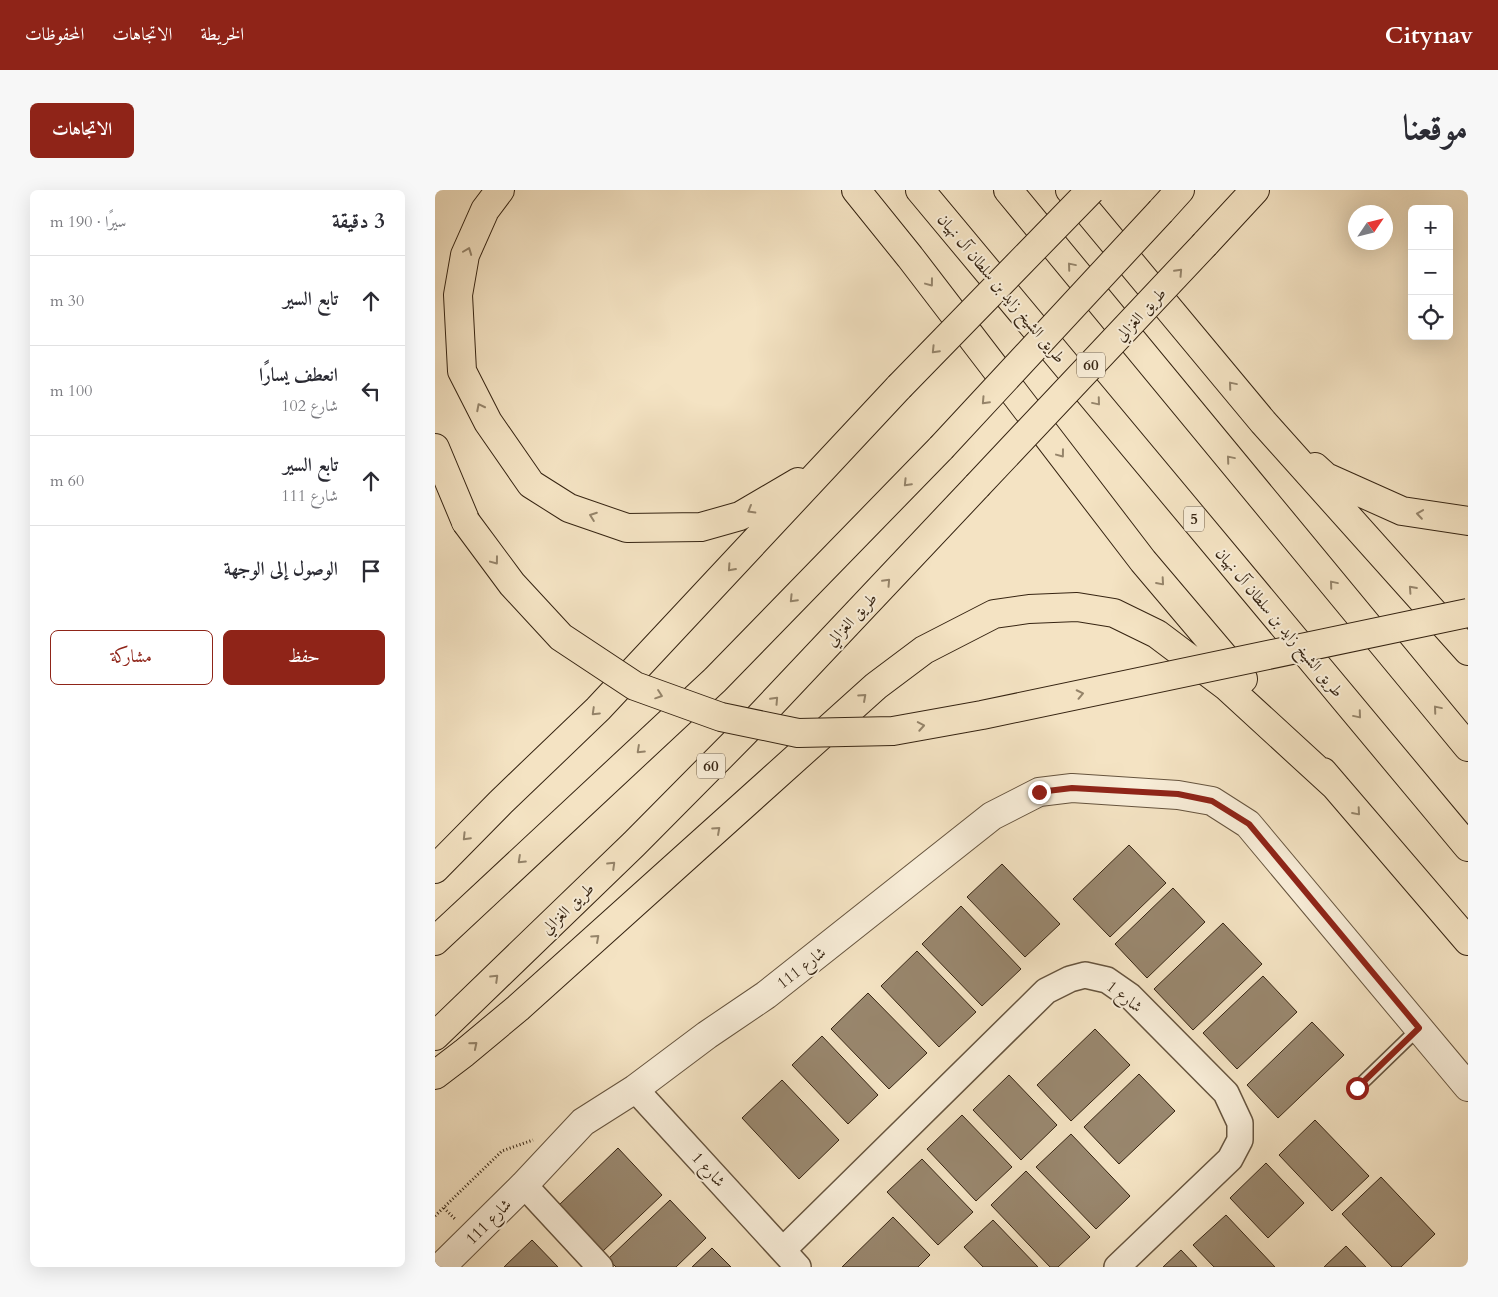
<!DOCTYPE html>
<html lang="ar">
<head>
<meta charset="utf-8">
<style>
  body { margin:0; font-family:Cardo,Amiri,serif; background:#f7f7f7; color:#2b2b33; direction:rtl }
  .controls { position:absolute; right:15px; top:15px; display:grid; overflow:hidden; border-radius:8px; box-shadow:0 5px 20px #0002 }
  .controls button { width:45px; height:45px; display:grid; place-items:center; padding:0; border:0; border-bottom:1px solid #e1e1e2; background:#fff; color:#2b2b33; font:25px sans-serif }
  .compass { position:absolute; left:913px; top:15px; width:45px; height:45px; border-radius:50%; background:#fff; box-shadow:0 5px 20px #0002; rotate:55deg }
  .stop { position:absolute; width:15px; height:15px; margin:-11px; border:4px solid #8f2418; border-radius:50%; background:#fff }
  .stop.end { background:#8f2418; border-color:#fff; box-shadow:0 1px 5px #0008 }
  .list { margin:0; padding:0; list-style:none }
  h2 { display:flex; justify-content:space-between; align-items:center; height:65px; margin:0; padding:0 20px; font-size:21px }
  h2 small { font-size:16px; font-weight:400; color:#7c7c81 }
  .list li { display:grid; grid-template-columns:32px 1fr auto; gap:15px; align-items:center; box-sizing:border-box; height:90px; padding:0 20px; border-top:1px solid #e1e1e2 }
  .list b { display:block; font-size:19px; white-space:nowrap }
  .list p { margin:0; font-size:16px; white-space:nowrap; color:#7c7c81 }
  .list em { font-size:16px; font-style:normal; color:#7c7c81 }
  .actions { display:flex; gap:10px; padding:15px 20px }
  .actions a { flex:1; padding:11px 0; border:1px solid #8f2418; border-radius:8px; text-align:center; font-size:18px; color:#8f2418 }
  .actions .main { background:#8f2418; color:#fff }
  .icon { flex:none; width:28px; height:28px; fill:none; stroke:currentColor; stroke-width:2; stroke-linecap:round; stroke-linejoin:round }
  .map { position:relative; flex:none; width:1033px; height:1077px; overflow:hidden; direction:ltr; border-radius:8px }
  header { display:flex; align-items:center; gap:30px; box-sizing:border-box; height:70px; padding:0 25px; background:#8f2418; color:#fff }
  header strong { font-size:24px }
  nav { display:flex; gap:28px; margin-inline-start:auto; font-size:18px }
  .intro { display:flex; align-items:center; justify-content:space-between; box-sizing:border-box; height:120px; padding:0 30px }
  h1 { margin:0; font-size:35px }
  .button { padding:12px 22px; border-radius:8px; background:#8f2418; color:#fff; font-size:18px; font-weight:700 }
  main { display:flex; gap:30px; padding:0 30px }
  aside { flex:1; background:#fff; border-radius:8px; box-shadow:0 5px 20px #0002 }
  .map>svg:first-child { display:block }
  .building { fill:#99876e; stroke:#362412 }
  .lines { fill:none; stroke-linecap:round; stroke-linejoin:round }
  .service-casing { stroke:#66543e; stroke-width:15 }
  .minor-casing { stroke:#66543e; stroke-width:28 }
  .tertiary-casing { stroke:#66543e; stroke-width:30 }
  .motorway-casing { stroke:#362412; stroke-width:30 }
  .path { stroke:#362412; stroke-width:3; stroke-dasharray:1 2.5; stroke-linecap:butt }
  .service { stroke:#f8edd8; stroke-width:12 }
  .minor { stroke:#f8edd8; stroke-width:25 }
  .tertiary { stroke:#f8edd8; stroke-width:28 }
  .motorway { stroke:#f4e3c3; stroke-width:28 }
  .motorway-bridge-casing { stroke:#362412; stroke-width:30; stroke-linecap:butt }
  .motorway-bridge { stroke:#f4e3c3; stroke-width:28 }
  .oneway { stroke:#95846a }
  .route { stroke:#8f2418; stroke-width:6 }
  .labels { text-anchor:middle; stroke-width:4; stroke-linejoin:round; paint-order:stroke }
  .shield { fill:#f8edd8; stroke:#70604d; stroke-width:1 }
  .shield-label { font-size:15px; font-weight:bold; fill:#362412 }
  .street-label { font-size:16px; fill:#362412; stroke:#f8edd8 }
</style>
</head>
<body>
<header>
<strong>Citynav</strong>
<nav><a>الخريطة</a><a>الاتجاهات</a><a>المحفوظات</a></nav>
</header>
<div class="intro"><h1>موقعنا</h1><a class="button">الاتجاهات</a></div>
<main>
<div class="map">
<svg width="1033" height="1077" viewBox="0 0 1033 1077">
  <rect width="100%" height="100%" fill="#f4e3c3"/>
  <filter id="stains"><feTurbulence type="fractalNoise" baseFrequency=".004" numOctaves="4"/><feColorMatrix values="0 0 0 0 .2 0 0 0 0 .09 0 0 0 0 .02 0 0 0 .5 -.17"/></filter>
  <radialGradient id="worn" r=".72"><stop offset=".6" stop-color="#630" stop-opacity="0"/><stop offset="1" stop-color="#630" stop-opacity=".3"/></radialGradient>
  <!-- building -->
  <path class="building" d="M694,655l37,38 -56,54 -37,-38z
    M567,674l58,60 -35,33 -58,-60z
    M738,698l32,34 -58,56 -32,-34z
    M526,716l60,63 -39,37 -60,-62z
    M788,733l39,41 -69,66 -39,-41z
    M482,761l59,61 -37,35 -58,-61z
    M828,786l34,36 -60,57 -34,-36z
    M433,803l59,60 -38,36 -58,-60z
    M877,832l32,33 -66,63 -31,-33z
    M660,839l35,36 -59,56 -34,-36z
    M387,846l56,59 -30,29 -56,-59z
    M704,884l36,37 -56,53 -35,-37z
    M574,885l48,50 -36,35 -48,-50z
    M347,890l57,60 -40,39 -57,-61z
    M527,925l50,52 -36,34 -49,-52z
    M880,930l54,56 -37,35 -53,-56z
    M636,944l59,62 -34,33 -60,-62z
    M183,958l44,47 -60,57 -44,-46z
    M487,969l51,53 -35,33 -51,-53z
    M831,973l38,40 -36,35 -38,-40z
    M591,981l64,66 -32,30h-8l-59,-62z
    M946,987l54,57 -34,33h-9l-50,-53z
    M235,1010l36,38 -30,29h-60l-8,-8z
    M791,1025l49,52h-61l-21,-22z
    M458,1027l37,38 -12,12h-76z
    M558,1030l45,47h-55l-19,-20z
    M97,1050l26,27h-54z
    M911,1056l20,21h-42z
    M277,1058l19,19h-39z
    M746,1060l16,17h-34z"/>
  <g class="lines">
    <!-- service casing -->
    <g class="service-casing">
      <path id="service" d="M922,898l62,-60"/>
    </g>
    <!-- minor casing -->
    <g class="minor-casing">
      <path id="minor" d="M200,899l163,178
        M89,995l76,82
        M348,1060l263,-259 24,-12 15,-4 22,5 23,16 96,97 14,30v17l-10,19 -113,108"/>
    </g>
    <!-- tertiary casing -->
    <g class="tertiary-casing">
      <path id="tertiary" d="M6,1077l83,-82 59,-63 52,-33 72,-54 59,-40 226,-179 47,-24 33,-4 106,7 34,6 36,23 220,263"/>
    </g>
    <!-- motorway casing -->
    <g class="motorway-casing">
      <path id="motorway" d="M65,0l-15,20 -20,45 -7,40 4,76 26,51 43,62 38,24 58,20 74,-1 39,-11 58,-34
        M421,0l54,67 233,304 100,118
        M485,0l548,657
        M573,0l460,557
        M635,0l193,232 205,229
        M726,21l19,-21
        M770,54l50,-54
        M0,258l31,74
        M880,277l11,10 76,34 66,10
        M888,582l145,169
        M0,679l66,-67 97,-93 301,-322
        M0,751l280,-261 226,-232
        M0,846l199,-192 110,-111 233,-247
        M0,885l29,-22 54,-45 358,-322 48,-36 70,-36 35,-5 48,-2 37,6 43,21 69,52 109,100"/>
    </g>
    <!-- path -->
    <path class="path" d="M9,1018l12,12
      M0,1026l67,-65 31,-11"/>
    <!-- service -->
    <use href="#service" class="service"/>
    <!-- minor -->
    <use href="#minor" class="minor"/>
    <!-- tertiary -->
    <use href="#tertiary" class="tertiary"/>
    <!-- motorway -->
    <use href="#motorway" class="motorway"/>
    <!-- motorway-bridge casing -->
    <g class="motorway-bridge-casing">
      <path id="motorway-bridge" d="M464,197l192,-197
        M506,258l220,-237
        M542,296l228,-242
        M31,332l46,62 49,53 74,49 86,31 77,16 95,-2 89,-16 486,-102"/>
    </g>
    <!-- motorway-bridge -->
    <use href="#motorway-bridge" class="motorway-bridge"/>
  </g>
  <!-- one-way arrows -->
  <defs><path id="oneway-chevron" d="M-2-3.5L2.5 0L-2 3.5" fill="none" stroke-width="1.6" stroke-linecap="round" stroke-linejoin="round" transform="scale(1.25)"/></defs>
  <g class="oneway">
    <use href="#oneway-chevron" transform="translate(33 61) rotate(-69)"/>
    <use href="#oneway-chevron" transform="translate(636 76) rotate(-130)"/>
    <use href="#oneway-chevron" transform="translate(744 82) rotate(-47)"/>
    <use href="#oneway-chevron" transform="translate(495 93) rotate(53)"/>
    <use href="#oneway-chevron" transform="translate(500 160) rotate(134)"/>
    <use href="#oneway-chevron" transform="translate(797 195) rotate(-130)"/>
    <use href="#oneway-chevron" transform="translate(550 211) rotate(133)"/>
    <use href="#oneway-chevron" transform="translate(662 212) rotate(50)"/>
    <use href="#oneway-chevron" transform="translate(45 217) rotate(-117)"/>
    <use href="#oneway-chevron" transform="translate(626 264) rotate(53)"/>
    <use href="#oneway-chevron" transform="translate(795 269) rotate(-130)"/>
    <use href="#oneway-chevron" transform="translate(472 293) rotate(134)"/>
    <use href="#oneway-chevron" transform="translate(316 320) rotate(150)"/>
    <use href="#oneway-chevron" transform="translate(985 324) rotate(-172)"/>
    <use href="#oneway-chevron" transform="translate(158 326) rotate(-160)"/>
    <use href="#oneway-chevron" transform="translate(60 371) rotate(53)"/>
    <use href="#oneway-chevron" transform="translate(296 378) rotate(132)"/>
    <use href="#oneway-chevron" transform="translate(452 392) rotate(-47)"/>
    <use href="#oneway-chevron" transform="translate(726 392) rotate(49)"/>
    <use href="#oneway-chevron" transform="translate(898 394) rotate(-130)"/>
    <use href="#oneway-chevron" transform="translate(977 399) rotate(-132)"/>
    <use href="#oneway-chevron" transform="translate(358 409) rotate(134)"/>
    <use href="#oneway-chevron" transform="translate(645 504) rotate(-12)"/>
    <use href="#oneway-chevron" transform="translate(224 505) rotate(19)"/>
    <use href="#oneway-chevron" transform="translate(428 507) rotate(-42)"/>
    <use href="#oneway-chevron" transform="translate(340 510) rotate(-47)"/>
    <use href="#oneway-chevron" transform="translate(1002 519) rotate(-130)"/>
    <use href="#oneway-chevron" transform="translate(160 522) rotate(136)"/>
    <use href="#oneway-chevron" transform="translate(923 525) rotate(50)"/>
    <use href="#oneway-chevron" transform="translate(486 536) rotate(-10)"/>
    <use href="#oneway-chevron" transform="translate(205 560) rotate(137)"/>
    <use href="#oneway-chevron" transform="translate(922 622) rotate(49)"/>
    <use href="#oneway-chevron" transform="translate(282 640) rotate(-42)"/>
    <use href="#oneway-chevron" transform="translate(31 647) rotate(134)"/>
    <use href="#oneway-chevron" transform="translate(86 670) rotate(137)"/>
    <use href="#oneway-chevron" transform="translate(177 675) rotate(-44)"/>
    <use href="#oneway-chevron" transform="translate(161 748) rotate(-42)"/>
    <use href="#oneway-chevron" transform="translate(60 788) rotate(-44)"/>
    <use href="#oneway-chevron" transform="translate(39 855) rotate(-40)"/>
  </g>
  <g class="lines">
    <!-- route -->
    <path class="route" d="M604,602l33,-4 106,6 34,7 37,23 170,204 -62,60"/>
  </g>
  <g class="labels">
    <!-- shield labels -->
    <g class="shield">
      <rect x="642" y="162.5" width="28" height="25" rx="4"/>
      <rect x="749" y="316.5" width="20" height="25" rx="4"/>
      <rect x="262" y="563.5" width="28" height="25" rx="4"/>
    </g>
    <g class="shield-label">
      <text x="656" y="180">60</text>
      <text x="759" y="334">5</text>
      <text x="276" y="581">60</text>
    </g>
    <!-- street labels -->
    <g class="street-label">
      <text transform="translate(567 98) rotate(50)" y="6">طريق الشيخ زايد بن سلطان آل نهيان</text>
      <text transform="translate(705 124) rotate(-47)" y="6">طريق الغزالي</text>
      <text transform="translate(416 429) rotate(-47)" y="6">طريق الغزالي</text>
      <text transform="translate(845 432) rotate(50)" y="6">طريق الشيخ زايد بن سلطان آل نهيان</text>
      <text transform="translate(132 718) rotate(-44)" y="6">طريق الغزالي</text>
      <text transform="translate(366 777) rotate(-38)" y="6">شارع 111</text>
      <text transform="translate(690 806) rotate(38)" y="6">شارع 1</text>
      <text transform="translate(274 979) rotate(47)" y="6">شارع 1</text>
      <text transform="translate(53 1031) rotate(-45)" y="6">شارع 111</text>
    </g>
  </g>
  <rect width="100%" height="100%" filter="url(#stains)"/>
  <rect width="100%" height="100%" fill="url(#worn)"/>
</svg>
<div class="controls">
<button>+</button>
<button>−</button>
<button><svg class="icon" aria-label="locate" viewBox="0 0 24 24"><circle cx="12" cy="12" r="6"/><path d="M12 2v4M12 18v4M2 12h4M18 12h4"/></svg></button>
</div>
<svg class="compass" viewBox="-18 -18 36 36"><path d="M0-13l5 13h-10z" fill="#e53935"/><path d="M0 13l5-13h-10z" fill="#7c7c81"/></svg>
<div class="stop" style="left:922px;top:898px"></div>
<div class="stop end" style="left:604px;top:602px"></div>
</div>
<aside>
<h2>3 دقيقة<small>سيرًا · 190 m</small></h2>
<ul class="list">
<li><svg class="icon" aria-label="ahead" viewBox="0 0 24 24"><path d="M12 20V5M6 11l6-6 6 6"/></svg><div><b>تابع السير</b></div><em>30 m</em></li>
<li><svg class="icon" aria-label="left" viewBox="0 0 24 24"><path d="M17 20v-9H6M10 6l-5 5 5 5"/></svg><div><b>انعطف يسارًا</b><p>شارع 102</p></div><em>100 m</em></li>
<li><svg class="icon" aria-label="ahead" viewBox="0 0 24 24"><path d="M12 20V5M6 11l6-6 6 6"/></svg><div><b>تابع السير</b><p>شارع 111</p></div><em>60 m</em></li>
<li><svg class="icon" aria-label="arrive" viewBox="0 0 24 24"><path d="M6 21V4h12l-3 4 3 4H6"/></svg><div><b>الوصول إلى الوجهة</b></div></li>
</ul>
<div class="actions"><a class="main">حفظ</a><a>مشاركة</a></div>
</aside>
</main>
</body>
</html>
